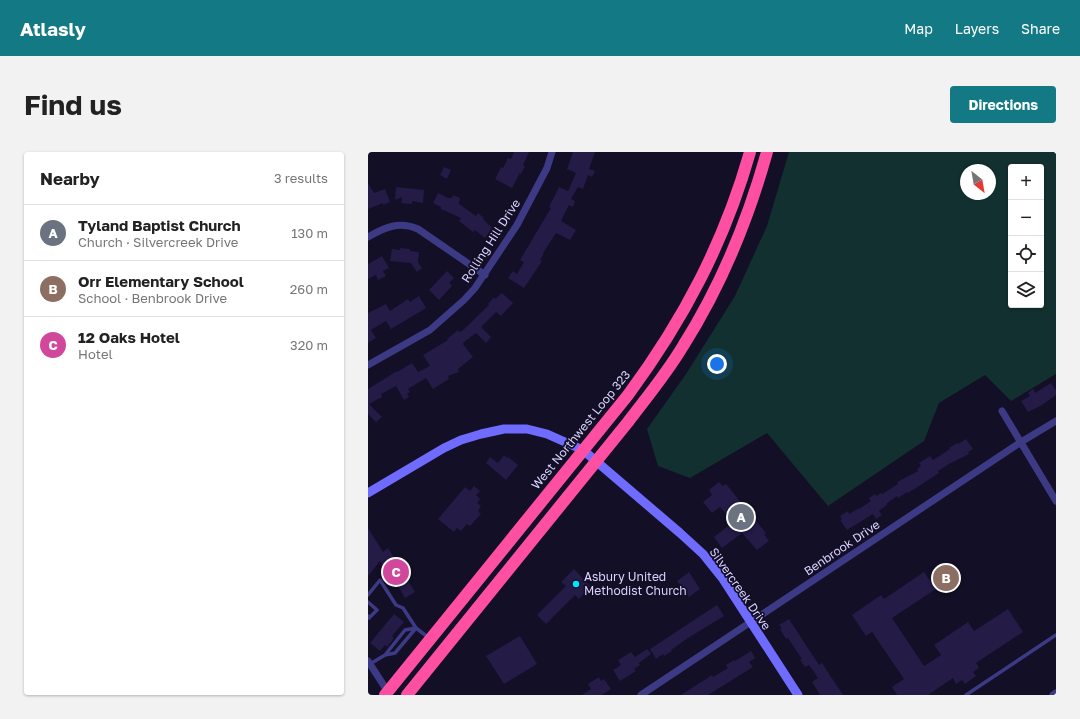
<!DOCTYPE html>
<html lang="en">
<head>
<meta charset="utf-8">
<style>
  body { margin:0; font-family:"Golos Text",sans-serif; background:#f2f2f2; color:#222 }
  .controls { position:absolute; right:12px; top:12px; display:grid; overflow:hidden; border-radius:4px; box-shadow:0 1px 3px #0004 }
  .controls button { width:36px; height:36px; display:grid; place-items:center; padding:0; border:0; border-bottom:1px solid #e0e0e0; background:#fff; color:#222; font:20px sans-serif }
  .compass { position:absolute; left:592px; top:12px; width:36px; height:36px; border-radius:50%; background:#fff; box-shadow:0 1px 3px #0004; rotate:149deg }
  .you { position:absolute; left:349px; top:212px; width:14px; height:14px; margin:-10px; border:3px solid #fff; border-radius:50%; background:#1a73e8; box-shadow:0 0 0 6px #1a73e833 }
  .badge { display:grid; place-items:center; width:26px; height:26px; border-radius:50%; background:#137a85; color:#fff; font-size:13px; font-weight:700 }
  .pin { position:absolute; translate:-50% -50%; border:2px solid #fff; box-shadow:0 1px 4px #0006 }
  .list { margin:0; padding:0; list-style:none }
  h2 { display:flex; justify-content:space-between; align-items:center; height:52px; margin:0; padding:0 16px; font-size:17px }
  h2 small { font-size:13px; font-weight:400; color:#767676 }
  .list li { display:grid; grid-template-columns:26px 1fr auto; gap:12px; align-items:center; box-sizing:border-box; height:56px; padding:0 16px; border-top:1px solid #e0e0e0 }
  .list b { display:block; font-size:15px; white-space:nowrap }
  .list p { margin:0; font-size:13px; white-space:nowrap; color:#767676 }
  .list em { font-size:13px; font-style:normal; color:#767676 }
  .icon { flex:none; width:22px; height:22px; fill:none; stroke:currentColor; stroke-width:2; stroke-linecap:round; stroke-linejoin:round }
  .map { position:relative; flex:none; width:688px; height:543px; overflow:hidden; border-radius:4px }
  header { display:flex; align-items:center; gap:24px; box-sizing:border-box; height:56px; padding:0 20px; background:#137a85; color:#fff }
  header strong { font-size:19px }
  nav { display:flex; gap:22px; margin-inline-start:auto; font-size:14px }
  .intro { display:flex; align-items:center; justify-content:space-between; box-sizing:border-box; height:96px; padding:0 24px }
  h1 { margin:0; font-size:28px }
  .button { padding:10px 18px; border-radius:4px; background:#137a85; color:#fff; font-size:14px; font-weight:700 }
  main { display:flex; gap:24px; padding:0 24px }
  aside { flex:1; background:#fff; border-radius:4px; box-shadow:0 1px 3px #0004 }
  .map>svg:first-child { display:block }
  .green { fill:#12302f; fill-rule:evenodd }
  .building { fill:#241b47 }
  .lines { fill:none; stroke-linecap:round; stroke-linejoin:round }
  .lane { stroke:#3d3a85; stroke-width:3.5 }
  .street { stroke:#3d3a85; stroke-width:7 }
  .secondary { stroke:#6f6bff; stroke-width:9 }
  .highway { stroke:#ff4fa3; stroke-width:12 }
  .poi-dot { fill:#00e5ff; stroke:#130f26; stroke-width:1.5 }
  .labels { text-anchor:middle; stroke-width:3.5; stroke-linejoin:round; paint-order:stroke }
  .street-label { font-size:12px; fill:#d9d4ff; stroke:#130f26 }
  .poi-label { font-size:12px; fill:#d9d4ff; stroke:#130f26; text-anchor:start }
</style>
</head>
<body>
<header>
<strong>Atlasly</strong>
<nav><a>Map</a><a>Layers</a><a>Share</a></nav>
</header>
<div class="intro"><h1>Find us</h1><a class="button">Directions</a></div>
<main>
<aside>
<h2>Nearby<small>3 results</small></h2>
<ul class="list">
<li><span class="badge" style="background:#6b7280">A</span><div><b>Tyland Baptist Church</b><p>Church · Silvercreek Drive</p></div><em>130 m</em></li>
<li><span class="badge" style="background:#8d6e63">B</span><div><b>Orr Elementary School</b><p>School · Benbrook Drive</p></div><em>260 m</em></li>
<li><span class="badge" style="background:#d1479c">C</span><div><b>12 Oaks Hotel</b><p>Hotel</p></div><em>320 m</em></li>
</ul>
</aside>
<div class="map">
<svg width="688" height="543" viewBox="0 0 688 543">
  <rect width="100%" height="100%" fill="#130f26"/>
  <!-- green -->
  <path class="green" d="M421,0h267v222l-45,27 -26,-26 -46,28 -15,38 -96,65 -61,-73 -77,45 -32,-12 -11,-37 39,-55 49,-78 32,-70zM643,15h30v138h-30zM598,18h24v24h-24z"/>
  <!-- building -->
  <path class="building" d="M146,0h15l-6,13 2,1 -4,8 -1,-1 -8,15 -17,-9 6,-12 2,1 5,-10 3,1z
    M205,0h22l-6,17 6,2 -3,6 -4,-2 -5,14 -5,-2 -7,12 4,2 -2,6 -4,-2 -8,16 15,9 -6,10 -14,-7 -13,20h1l-4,7 2,1 -18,27 -16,-10 5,-7 4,3 7,-12 -4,-2 31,-52 -2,-1 10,-20 9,4 8,-18 -9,-4z
    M76,15l7,3 -4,9 -7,-4z
    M0,31l6,10 11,-4 5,13 -7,3v-2l-15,6z
    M28,35l28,3 -1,13 -11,-2v3l-11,-1 1,-6 -7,3z
    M70,41l10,5h4l1,-3 7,3 -1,6 17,12 2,-3 6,5 -1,1 9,9 -7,10 -10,-8 -2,2 -14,-11 2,-3 -20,-9v-2l-8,-4z
    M32,96l10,1v2l9,1 -1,10 4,6 -5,4 -6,-9 -21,-2 2,-12 8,1z
    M14,104l7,12 -6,3 3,5 -8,4 -2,-5 -8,4v-15z
    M79,119l7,7 -5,5 3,3 -13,14 -10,-10z
    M134,141l11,10 -12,13 -5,-4 -15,15 10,10 -5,6 -10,-10 -12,9 -1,2 10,13 -15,12 1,3 -11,4 1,3 -16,10 -7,-11 -18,11 2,3 -3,2 2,3 -5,3 -8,-14 -15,8 1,3 -13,7 13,13 -6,5 -8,-8v-25l29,-18v1l15,-9 6,9 12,-6 -7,-11 25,-15 -1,-1 11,-9 1,2 3,-1 27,-26 -1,-1 6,-7 1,2z
    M51,144l7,12 -35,21 -5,-8 -15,9 5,8 -8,5v-30l18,-9 4,7 18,-12 2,3z
    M683,231l5,7v5l-14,10 -14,7 -7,-11 9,-5 -2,-3 5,-4 2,4z
    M598,287l7,10 -5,3 1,2 -20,10 -11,7 1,2 -6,4 -25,16 -1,-1 -9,6 -1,-2 -11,8 1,1 -8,6 3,4 -6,4 -3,-5 -26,16 -7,-10 2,-1 -2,-3 8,-5 1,3 10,-6v1l12,-8 -2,-3 6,-4 1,2 5,-3 1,1 16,-10 -1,-2 21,-11 -1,-2 4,-3 -2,-3 11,-7 3,4 17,-11 -1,-1 8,-5 1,1z
    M136,303l3,3 1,-1 10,8 -12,15 -20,-17 4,-6 8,6z
    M351,330l4,4 3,-2 40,49 -2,1 5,7 -12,9 -15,-17 -20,15 -8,-11 19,-15 -13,-15 -8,6 -9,-11 9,-7 -3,-5z
    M106,334l6,5 -4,4 4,4 -3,4 4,3 -3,5 3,3 -11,12 -3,-2 -6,7 -4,-3 -3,4 -16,-13 27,-32 5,4z
    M0,376l15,24 5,-4 27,44 -10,6 -16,-28 -3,2 -6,-11 -12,15z
    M206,417l17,18 -12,12 -4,-4 -29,29 -9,-9 29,-29 -5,-4z
    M321,420l11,17 -11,8 -12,-16z
    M556,420l12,17 -44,29 32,48 17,-11 -7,-10 34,-23 6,9 34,-22 15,23 -47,31 3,5 -6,4 3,4 -11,8 -3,-4 -6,4 -3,-6 -25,17h-31l-5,-8 12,-8 -32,-47 -6,4 -14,-21 29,-20 3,4z
    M349,453l7,11 -36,22 -17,12 1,1 -8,5 -1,-2 -7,5 -6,-10z
    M26,462l10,8 -12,14 2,2 -7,9 -2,-2 -5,6 -10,-8z
    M421,467l30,46 3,-2 21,32h-23l-8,-13 6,-4 -9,-13 -4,2 -5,-7 2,-1 -14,-21 -2,1 -6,-10 2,-1 -3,-3z
    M152,484l17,28 -33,20 -18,-28z
    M279,497l4,5 -12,9 1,2 -6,4 2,2 -16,10 -7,-11 8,-5 -3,-5 13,-8 4,5z
    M383,499l4,7 -6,4 4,5 -45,28h-27l31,-20 1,2 15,-9 -2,-3 8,-5 1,1z
    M231,525l2,4 3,-2 7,10 -9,6h-20l9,-6 -3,-5z"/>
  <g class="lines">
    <!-- lane -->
    <path class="lane" d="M0,443l12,-15 16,25 7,3 13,20 13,10
      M0,450l9,8 -8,8 -1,-2
      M17,503l10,-2 21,-25
      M2,512l15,-9 20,-25 11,-2
      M598,543l90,-60"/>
    <!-- street -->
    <path class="street" d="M0,85c17,-10 31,-16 50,-8l67,46
      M0,213l62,-35 34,-30 11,-12 42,-63 30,-57 5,-16
      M634,259l54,90
      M0,509l20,31
      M273,543l380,-253 35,-21
      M685,543l3,-2"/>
    <!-- secondary -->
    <path class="secondary" d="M0,341l76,-45 17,-8 20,-6 23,-5h23l20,5 36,16 97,83 23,21 20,25 75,116"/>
    <!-- highway -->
    <path class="highway" d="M17,543l243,-300c56,-76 96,-152 122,-243
      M39,543l221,-273c19,-25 39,-49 55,-76 38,-60 65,-126 84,-194"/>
  </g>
  <!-- markers -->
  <circle class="poi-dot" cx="208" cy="432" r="4"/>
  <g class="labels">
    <!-- street labels -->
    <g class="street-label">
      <text transform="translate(123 89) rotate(-57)" y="4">Rolling Hill Drive</text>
      <text transform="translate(213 278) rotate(-51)" y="4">West Northwest Loop 323</text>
      <text transform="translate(474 396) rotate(-34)" y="4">Benbrook Drive</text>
      <text transform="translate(372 437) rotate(55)" y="4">Silvercreek Drive</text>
    </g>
    <!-- poi labels -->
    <g class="poi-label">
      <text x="216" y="429">Asbury United<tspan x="216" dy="14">Methodist Church</tspan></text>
    </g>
  </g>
</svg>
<div class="controls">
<button>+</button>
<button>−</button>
<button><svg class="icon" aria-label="locate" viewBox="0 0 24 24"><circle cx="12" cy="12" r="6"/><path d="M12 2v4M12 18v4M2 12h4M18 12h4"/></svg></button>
<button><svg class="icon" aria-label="layers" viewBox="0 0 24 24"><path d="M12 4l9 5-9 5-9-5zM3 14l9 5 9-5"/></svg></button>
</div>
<svg class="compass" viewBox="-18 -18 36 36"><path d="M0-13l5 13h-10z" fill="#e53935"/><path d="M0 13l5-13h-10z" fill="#767676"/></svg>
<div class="you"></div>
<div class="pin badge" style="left:373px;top:365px;background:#6b7280">A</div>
<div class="pin badge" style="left:578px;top:426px;background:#8d6e63">B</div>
<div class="pin badge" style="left:28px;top:420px;background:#d1479c">C</div>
</div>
</main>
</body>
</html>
